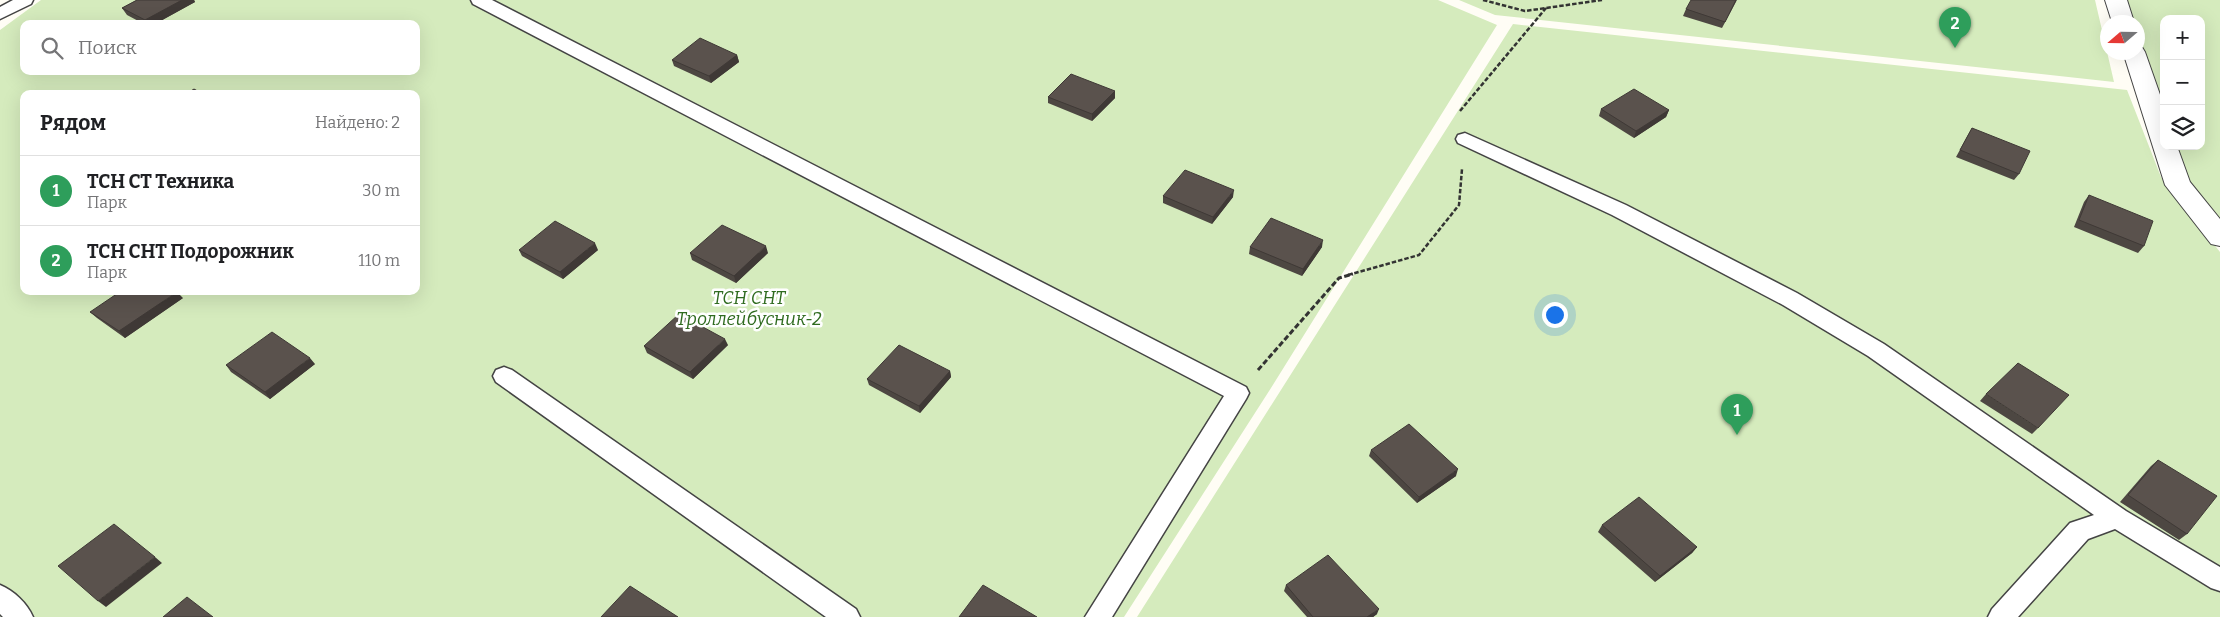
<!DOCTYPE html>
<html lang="ru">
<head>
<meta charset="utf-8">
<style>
  body { margin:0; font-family:Bitter,serif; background:#f2f2f2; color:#202124 }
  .controls { position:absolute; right:15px; top:15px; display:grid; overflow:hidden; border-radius:10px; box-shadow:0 5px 20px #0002 }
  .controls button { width:45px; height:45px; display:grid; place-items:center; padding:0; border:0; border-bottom:1px solid #e0e0e0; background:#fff; color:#202124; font:25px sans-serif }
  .compass { position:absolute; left:2100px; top:15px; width:45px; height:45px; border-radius:50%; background:#fff; box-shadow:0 5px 20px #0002; rotate:250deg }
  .you { position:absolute; left:1554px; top:314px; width:18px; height:18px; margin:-12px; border:4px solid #fff; border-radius:50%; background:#1a73e8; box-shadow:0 0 0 8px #1a73e833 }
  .badge { display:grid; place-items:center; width:32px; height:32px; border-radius:50%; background:#c4262e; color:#fff; font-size:16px; font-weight:700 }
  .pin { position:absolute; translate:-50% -41px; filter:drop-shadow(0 1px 2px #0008) }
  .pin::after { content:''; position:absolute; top:26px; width:18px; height:15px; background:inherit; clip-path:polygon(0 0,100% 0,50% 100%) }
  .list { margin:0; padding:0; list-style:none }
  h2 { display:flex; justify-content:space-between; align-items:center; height:65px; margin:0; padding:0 20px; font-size:21px }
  h2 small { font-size:16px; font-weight:400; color:#757577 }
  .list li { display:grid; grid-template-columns:32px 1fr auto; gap:15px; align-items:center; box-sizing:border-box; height:70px; padding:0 20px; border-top:1px solid #e0e0e0 }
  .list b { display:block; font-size:19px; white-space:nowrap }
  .list p { margin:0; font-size:16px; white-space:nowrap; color:#757577 }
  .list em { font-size:16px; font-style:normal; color:#757577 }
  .icon { flex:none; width:28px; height:28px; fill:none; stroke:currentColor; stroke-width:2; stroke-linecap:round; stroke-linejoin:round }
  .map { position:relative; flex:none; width:2220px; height:617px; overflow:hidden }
  .search { position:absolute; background:#fff; box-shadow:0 5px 20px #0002; left:20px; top:20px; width:400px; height:55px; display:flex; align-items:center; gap:12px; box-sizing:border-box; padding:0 18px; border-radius:10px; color:#757577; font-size:19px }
  .panel { position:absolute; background:#fff; box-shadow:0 5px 20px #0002; left:20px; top:90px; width:400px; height:205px; border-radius:10px }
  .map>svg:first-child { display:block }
  .green { fill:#d5ebbd; fill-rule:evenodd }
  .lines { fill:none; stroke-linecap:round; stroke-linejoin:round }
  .service-casing { stroke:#444; stroke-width:3 }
  .minor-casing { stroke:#444; stroke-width:2 }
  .path-far1 { stroke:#333; stroke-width:2.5; stroke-dasharray:4.5 2; stroke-linecap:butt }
  .path { stroke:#333; stroke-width:3; stroke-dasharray:5.5 2.5; stroke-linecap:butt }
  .service { fill:#fff; fill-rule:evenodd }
  .minor { fill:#fff; fill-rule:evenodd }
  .wall { fill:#4d4742 }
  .shaded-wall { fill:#3f3936 }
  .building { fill:#5a524d; stroke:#3f3936 }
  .labels { text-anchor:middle; stroke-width:5; stroke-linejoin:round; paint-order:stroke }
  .park-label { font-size:18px; font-style:italic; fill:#2f6b1f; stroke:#fff }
</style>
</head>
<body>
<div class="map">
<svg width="2220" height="617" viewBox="0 0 2220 617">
  <rect width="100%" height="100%" fill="#fffdf5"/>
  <!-- green -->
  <path class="green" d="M41,0h1397l59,25 -226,363 -147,229h-1124v-587zM24,24h392v47h-392zM24,94h392v197h-392z
    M1459,0h636l19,82 -619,-67z
    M2125,0h95v221l-29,-35 -14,-40h24v-127h-37v90l-26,-74v-13h-5z
    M1513,24l614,66 34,87 59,75v365h-1083z"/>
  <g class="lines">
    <!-- service casing -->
    <g class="service-casing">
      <path id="service" d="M13,0h20l-2,4 -31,15v-12z
        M471,0h21l754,387 3,6 -3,6 -134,218h-27l139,-221 -751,-392z
        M1465,133l161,72 171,88 87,51 242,167 94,56v24l-9,-3 -96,-59 -27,10 -70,78h-30l4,-8 78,-86 24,-8 -226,-159 -85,-51 -171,-90 -154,-72 -2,-4 2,-4z
        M504,367l8,3 344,239 4,8h-34l-330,-235 -3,-6 3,-6z
        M0,585c14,6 27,18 33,32h-30l-3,-3z"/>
    </g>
    <!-- minor casing -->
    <g class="minor-casing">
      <path id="minor" d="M2105,0h22l7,22h-22z
        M2138,46l4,1 3,5 19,54v40h13l13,36 30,37v27l-9,-2 -46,-59 -42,-133h15z"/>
    </g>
    <!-- path-far1 -->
    <path class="path-far1" d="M1483,0l42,11 77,-11
      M1460,111l86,-103
      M1348,275l71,-20 40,-50 3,-36"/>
    <!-- path -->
    <path class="path" d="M1258,370l81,-92 14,-4"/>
    <!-- service -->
    <use href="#service" class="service"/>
    <!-- minor -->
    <use href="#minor" class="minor"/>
  </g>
  <!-- wall -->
  <path class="wall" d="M137,0h57l1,2 -40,22h-11l-17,-9 -5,-7z
    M1737,0l-15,28 -39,-12 3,-7z
    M737,55l2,7 -28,21 -37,-17 -2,-6z
    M1115,91v7l-23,23 -44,-18v-6z
    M1601,109l68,1 -3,7 -32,21 -35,-22z
    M1972,128l47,46 -5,6 -58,-23 12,-22z
    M2089,195l55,51 -6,7 -64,-26 10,-25z
    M1163,196l70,1 -21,27 -49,-21z
    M1250,247h72l-20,29 -53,-22z
    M519,250h79l-35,29 -41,-23z
    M690,253h78l-32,30 -44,-23z
    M183,298l-58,40 -28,-20 -7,-6z
    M728,345l-35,34 -46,-26 -3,-7z
    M315,364l-45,35 -39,-27 -5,-7z
    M950,371l1,6 -31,36 -51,-28 -2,-6z
    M1986,394l52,34 -6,6 -52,-33z
    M1371,450l85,26 -39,27 -48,-47z
    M2158,460l29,74 -8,6 -59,-38 31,-36z
    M1602,525l95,22 -5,6 -37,29 -57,-50z
    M1286,585l91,29 -4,3h-66l-23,-26z"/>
  <!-- shaded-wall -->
  <path class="shaded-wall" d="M182,0h12l1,2 -40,22h-7l-3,-4z
    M737,55l2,7 -28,21 -2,-7z
    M1115,91v7l-23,23v-7z
    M1669,110l-3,7 -32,21 2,-7z
    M1234,190l-1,7 -21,27 1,-7z
    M1323,240l-1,7 -20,29 1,-7z
    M595,243l3,7 -35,29 -3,-7z
    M766,246l2,7 -32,30 -2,-7z
    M177,292l6,6 -58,40 -6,-7z
    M725,339l3,6 -35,34 -3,-7z
    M310,358l5,6 -45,35 -5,-7z
    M950,371l1,6 -31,36 -1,-7z
    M1458,469l-2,7 -39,27 2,-6z
    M1697,547l-5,6 -37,29 5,-6z
    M155,557l7,6 -56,44 -8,-6z
    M1379,609l-2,5 -4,3h-6z"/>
  <!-- building -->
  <path class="building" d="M137,0h45l-37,20 -23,-12z
    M1691,0h45l-11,22 -39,-13z
    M700,38l37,17 -28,21 -37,-16z
    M1071,74l44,17 -23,23 -44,-17z
    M194,89l9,5h-17z
    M1634,89l35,21 -33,21 -35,-22z
    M1972,128l58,23 -11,23 -59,-24z
    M1185,170l49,20 -21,27 -50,-21z
    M2089,195l64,26 -9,25 -65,-26z
    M1271,218l52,22 -20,29 -53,-22z
    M555,221l40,22 -35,29 -41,-22z
    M722,225l44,21 -32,30 -44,-23z
    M121,291h56v1l-58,39 -29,-19z
    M679,314l46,25 -35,33 -46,-26z
    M272,332l38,26 -45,34 -39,-27z
    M899,345l51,26 -31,35 -52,-27z
    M2018,363l51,32 -31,33 -52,-34z
    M1409,424l49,45 -39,28 -48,-47z
    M2158,460l59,36 -30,38 -59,-39z
    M1639,497l58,50 -37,29 -58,-51z
    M114,524l41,33 -57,44 -40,-35z
    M1328,555l51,54 -12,8h-54l-27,-32z
    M983,585l54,32h-78z
    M630,586l48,31h-77z
    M187,597l26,20h-50z"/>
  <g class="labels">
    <!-- park labels -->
    <g class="park-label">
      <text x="749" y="304">ТСН СНТ<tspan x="749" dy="21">Троллейбусник-2</tspan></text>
    </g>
  </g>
</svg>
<div class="controls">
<button>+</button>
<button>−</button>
<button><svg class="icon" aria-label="layers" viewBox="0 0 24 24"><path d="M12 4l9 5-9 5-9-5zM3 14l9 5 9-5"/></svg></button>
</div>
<svg class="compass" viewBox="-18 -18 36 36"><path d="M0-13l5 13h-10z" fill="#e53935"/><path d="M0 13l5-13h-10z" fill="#757577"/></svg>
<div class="you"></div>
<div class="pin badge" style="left:1737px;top:435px;background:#2e9e5b">1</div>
<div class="pin badge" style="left:1955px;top:48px;background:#2e9e5b">2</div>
<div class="search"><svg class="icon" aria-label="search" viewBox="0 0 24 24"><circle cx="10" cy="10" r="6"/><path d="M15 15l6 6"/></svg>Поиск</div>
<section class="panel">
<h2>Рядом<small>Найдено: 2</small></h2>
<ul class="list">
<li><span class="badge" style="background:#2e9e5b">1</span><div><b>ТСН СТ Техника</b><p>Парк</p></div><em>30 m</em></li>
<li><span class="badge" style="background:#2e9e5b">2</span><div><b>ТСН СНТ Подорожник</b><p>Парк</p></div><em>110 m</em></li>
</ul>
</section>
</div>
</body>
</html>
